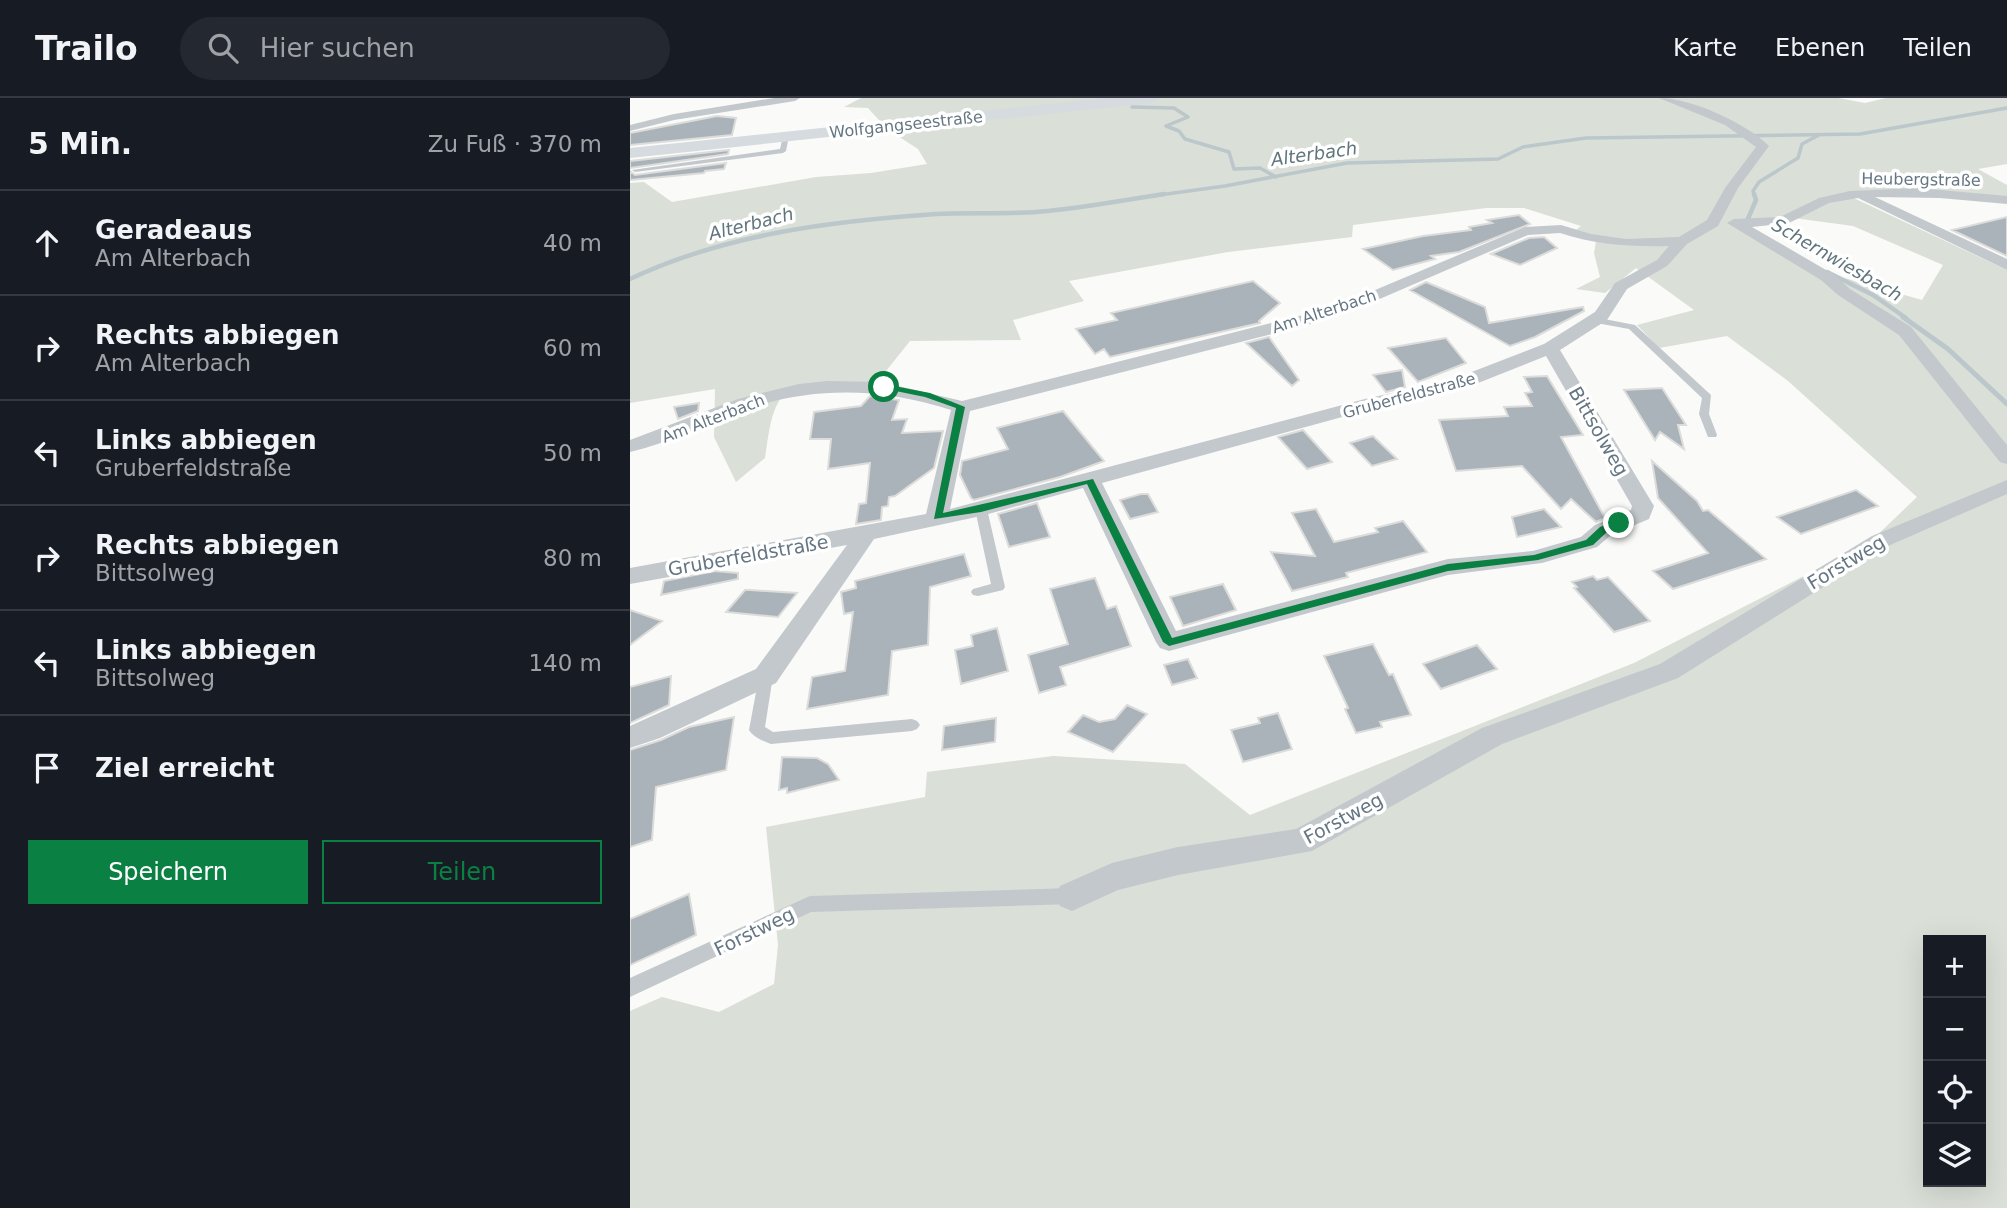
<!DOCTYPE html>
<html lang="de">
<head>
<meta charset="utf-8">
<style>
  body { margin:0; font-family:"DejaVu Sans",sans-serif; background:#242831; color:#f1f3f6 }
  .controls { position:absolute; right:21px; bottom:21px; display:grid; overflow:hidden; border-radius:0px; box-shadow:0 7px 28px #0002 }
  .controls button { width:63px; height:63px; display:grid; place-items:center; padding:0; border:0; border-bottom:2px solid #363941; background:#171b24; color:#f1f3f6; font:35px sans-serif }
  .stop { position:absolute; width:21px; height:21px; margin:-16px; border:5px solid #0b8043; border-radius:50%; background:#fff }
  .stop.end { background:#0b8043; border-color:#fff; box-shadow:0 2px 7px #0008 }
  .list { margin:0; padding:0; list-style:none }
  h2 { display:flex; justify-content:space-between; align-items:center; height:91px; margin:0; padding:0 28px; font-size:30px }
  h2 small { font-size:23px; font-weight:400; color:#9ea1a6 }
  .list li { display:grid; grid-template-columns:46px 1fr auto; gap:21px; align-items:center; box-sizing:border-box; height:105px; padding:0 28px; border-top:2px solid #363941 }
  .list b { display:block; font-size:26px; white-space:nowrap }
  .list p { margin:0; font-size:23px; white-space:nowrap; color:#9ea1a6 }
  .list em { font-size:23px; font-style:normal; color:#9ea1a6 }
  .actions { display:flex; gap:14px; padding:21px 28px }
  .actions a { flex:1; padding:16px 0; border:2px solid #0b8043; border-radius:0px; text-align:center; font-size:24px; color:#0b8043 }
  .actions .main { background:#0b8043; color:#fff }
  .icon { flex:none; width:38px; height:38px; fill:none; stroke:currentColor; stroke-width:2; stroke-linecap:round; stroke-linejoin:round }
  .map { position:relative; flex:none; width:1377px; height:1110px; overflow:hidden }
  header { display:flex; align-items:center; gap:42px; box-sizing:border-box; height:98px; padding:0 35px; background:#171b24; border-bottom:2px solid #363941 }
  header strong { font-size:33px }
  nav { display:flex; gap:38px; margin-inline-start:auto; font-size:24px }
  .search { width:490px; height:63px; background:#242831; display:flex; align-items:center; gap:18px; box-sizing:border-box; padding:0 24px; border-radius:38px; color:#9ea1a6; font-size:26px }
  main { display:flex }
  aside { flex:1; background:#171b24 }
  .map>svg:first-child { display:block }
  .green { fill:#dadfd7; fill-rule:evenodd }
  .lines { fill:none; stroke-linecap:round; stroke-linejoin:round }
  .stream-far2 { stroke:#bbc7cb; stroke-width:3.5 }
  .stream-far1 { stroke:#bbc7cb; stroke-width:4.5 }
  .stream { stroke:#bbc7cb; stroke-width:5 }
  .building { fill:#aab3b9; stroke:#dcdcda; stroke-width:2 }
  .service { fill:#c3c8cc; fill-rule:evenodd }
  .minor { fill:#c3c8cc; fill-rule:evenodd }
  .primary { fill:#d6dbdf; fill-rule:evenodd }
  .route { fill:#0b8043 }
  .labels { text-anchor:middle; stroke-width:7; stroke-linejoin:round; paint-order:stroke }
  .far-street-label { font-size:16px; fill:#657683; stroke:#fff }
  .far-water-label { font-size:18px; font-style:italic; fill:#60757c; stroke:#fff }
  .street-label { font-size:19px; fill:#657683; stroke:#fff }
</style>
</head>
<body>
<header>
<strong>Trailo</strong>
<div class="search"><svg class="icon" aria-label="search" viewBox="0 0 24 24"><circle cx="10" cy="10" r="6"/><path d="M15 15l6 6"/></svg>Hier suchen</div>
<nav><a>Karte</a><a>Ebenen</a><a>Teilen</a></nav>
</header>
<main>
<aside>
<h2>5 Min.<small>Zu Fuß · 370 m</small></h2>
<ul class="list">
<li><svg class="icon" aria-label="ahead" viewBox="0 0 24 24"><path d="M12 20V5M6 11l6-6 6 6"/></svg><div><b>Geradeaus</b><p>Am Alterbach</p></div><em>40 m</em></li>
<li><svg class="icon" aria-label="right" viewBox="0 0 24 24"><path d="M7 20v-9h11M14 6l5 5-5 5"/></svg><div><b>Rechts abbiegen</b><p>Am Alterbach</p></div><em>60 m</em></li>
<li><svg class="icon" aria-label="left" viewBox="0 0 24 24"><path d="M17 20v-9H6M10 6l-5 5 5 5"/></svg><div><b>Links abbiegen</b><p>Gruberfeldstraße</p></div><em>50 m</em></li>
<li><svg class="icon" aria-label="right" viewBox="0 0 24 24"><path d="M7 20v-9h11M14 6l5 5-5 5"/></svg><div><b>Rechts abbiegen</b><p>Bittsolweg</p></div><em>80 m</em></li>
<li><svg class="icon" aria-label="left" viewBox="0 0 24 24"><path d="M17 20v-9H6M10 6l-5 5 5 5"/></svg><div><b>Links abbiegen</b><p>Bittsolweg</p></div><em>140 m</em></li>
<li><svg class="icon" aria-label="arrive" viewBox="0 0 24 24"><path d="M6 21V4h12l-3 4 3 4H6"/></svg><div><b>Ziel erreicht</b></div></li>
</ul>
<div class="actions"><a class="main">Speichern</a><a>Teilen</a></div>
</aside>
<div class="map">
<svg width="1377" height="1110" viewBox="0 0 1377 1110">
  <rect width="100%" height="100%" fill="#fafaf8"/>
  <!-- green -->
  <path class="green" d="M231,0h977l27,5 21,-5h121v66l-29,5 29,16v13l-135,-8 -29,3 164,77v938h-1377v-197l32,-14 57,15 55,-28 4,-39 -12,-118 159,-30 2,-25 126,-16 132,8 65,51 384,-152 236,-121 47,-45 -129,-116 -61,-45 -68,12 -22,-23 57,-15 -58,-42 -31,25 -29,-4 24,-12 -6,-24 3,-17 -21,-6 5,-4 -57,-18h-38l-133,17 -1,12 -124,15 -159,29 15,20 -71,19 8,20 -111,1 -32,40 -89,8c-19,16 -20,45 -24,69l-29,24 -22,-45 1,-48 -85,14v-220l14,-1 28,20 144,-25 55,-4 56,-9 -9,-15 -31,-20 -19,-21 -24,-1zM1149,118l74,10 90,39 -21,35 -120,-34 -68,-39zM1298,842h53v242h-53z"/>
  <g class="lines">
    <!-- stream-far2 -->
    <path class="stream-far2" d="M502,9l42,1 14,9 -22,9 13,5 6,8 44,13 5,17 26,-1 16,9
      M522,98l73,-10 122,-23 151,-4 25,-12 63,-9 274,-4 147,-26
      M1125,98l-2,-5 6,-9 39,-24 4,-14 17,-9"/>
    <!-- stream-far1 -->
    <path class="stream-far1" d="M1117,123l9,-21 -2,-6
      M1197,174l46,23 33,23
      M0,181c95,-45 202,-58 306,-65 37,-2 75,1 112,-3 39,-4 78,-11 116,-17"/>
    <!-- stream -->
    <path class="stream" d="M1273,219l45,32 59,55"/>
  </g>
  <!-- building -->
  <path class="building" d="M87,18l19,2 -4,17 -102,10v-12z
    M99,52l-1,4 -98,14v-7z
    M96,65l-2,6 -19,2 -1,2 -74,7v-9l5,4z
    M889,117l11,9 -71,28 -28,4 4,3 -42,11 -30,-21 60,-13 48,-6 -2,-3 23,-4 -5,-3z
    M1377,119v39l-55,-26z
    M914,139l13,11 -37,17 -29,-11 38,-16z
    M623,183l27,22 -21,18 1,2 -150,34 -6,-8 -9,5 -19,-25 41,-9 -6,-7z
    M796,184l59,25 4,16 94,-16 1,4 -49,26 -25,9 -100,-56z
    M639,239l30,43 -7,6 -46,-43z
    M816,240l20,25 -48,19 -30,-34z
    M772,272l3,17 -19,5 -13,-17z
    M917,278l36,59 -22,2 44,81 -9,4 -25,-23 -10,10 -39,-43 -66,5 -17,-51 69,-4 -4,-9 28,-1 -7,-13 7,-1 -8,-15z
    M1032,290l24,37h-8l6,24 -24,-17 -5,8 -31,-50z
    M240,298l29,4 -7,20 15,-1 -5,14 41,-2 -9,37 -39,28 -6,1 -1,9 -6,1 -1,13 -25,4 3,-20 7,-1 4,-40 -42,6 3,-30h-21l4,-27 47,-6z
    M69,305l-1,8 -20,8 -4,-12z
    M433,313l41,50 -44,16 -86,23 -3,-2 -11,-23 2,-14 46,-12 -11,-21z
    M673,332l29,32 -25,7 -29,-32z
    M743,338l24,23 -25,7 -22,-23z
    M1022,363l45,40 6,10 5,-1 58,49 -93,30 -20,-18 55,-18 -50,-55z
    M1226,392l22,16 -77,28 -24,-17z
    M511,396h7l10,18 -28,7 -10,-19z
    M407,405l13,34 -41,10 -11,-33z
    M686,411l18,33 44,-10 -3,-4 28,-7 24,31 -81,21 2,4 -56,14 -21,-39 44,4 -23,-43z
    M914,411l17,18 -44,10 -5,-20z
    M334,456l7,22 -41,11 -2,58 -36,6 -4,44 -81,14 5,-32 33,-6 8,-59 -9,2 -3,-22 15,-4 -1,-7z
    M85,473l23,2v6l-77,16 3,-14z
    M963,478l4,4 11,-3 42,44 -36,11 -40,-44 3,-1 -5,-5z
    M465,480l12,31 9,-3 15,40 -71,21 6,18 -27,8 -11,-38 40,-11 -18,-55z
    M593,486l13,26 -53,16 -13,-29z
    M115,492h5l47,3 -19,24 -52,-5z
    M0,512l32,11 -32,24z
    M367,530l11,43 -47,13 -6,-34 18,-4 -2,-11z
    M743,546l16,31 4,-1 18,41 -31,7 2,5 -26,6 -11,-24 3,-1 -24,-52z
    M847,547l20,24 -56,20 -18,-25z
    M558,561l9,19 -25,7 -8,-20z
    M41,578l-2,29 -39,18v-36z
    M497,607l20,9 -34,38 -45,-20 15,-17 16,7 16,-3z
    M648,615l14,36 -49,13 -12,-32 29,-7 -2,-5z
    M104,619l-8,53 -70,17 -4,53 -22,7v-97l31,-10 28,-13z
    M366,620l-1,24 -53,8 2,-24z
    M152,659l35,1 11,6 11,16 -52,13v-5l-8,2z
    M59,796l7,41 -66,30v-46z"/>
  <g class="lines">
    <!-- service -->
    <path class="service" d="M156,36l3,2 -3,15 -3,2 -148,19 -3,-2 148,-21 3,-13z
      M964,219l41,8 76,70 -2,19 8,21 -1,2h-8l-9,-23 3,-16 -73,-69 -38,-7 -2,-2z
      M351,407l6,4 18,78 -2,3 -25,6 -5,-1 -2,-3 2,-3 18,-5 -16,-75z
      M136,573l7,5 -8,51 8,5 139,-13 5,2 3,4 -3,4 -5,2 -141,13c-8,-3 -18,-7 -22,-14l10,-54z
      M442,790l6,2 3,6 -3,6 -6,2 -261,8 -181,85v-19l180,-82z"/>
    <!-- minor -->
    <path class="minor" d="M144,0h26l-5,3 -121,19 -44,11v-6l44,-11z
      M1029,0c32,0 87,25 110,48l-31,42 -20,38 -31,18 -20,22 -40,23 -20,31 -47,30 94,156 -5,13 -38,16 -14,12 -55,16 -94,12 -279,76 -9,-3 -4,-6 -73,-154 -102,28 -107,23 -98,144 -116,55 -30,10v-22l126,-57 91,-124 -217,39v-16l296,-54 25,-104c-70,-23 -141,-24 -210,1 -38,14 -72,32 -111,41v-12l108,-41 61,-15 28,-3 54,1 81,19 337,-85 50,-15 176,-74 36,-2 30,9 35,5 53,-2 28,-17 18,-32 31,-41 -31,-22zM930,135c37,12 71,14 109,13l-12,14 -42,23 -20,29 -51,32 -93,36 -86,19 -415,110 20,-98 341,-87 50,-17 167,-72zM916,258l86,150 -1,4 -36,15 -14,12 -48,14 -85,8 -272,72 -74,-148 273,-75 88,-19z
      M1288,90l89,8v8l-67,-6 -65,-1 132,62v11l-149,-72 -29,5 -40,20 -37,4 81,47 17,15 61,38 96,118v19l-7,-2 -101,-127 -61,-40 -17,-15 -94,-57 7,-4 46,-2 39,-19 31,-7z
      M1377,382v14l-119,52 -210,132 -176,66 -190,107 -134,24 -60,15 -46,21 -12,-5 -5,-10 5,-10 52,-23 66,-16 118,-18 186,-101 178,-64 212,-128z"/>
    <!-- primary -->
    <path class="primary" d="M477,0h53l-8,5 -522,55v-10z"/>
  </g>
  <!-- route -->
  <path class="route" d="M254,286l46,9 35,14 -22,106 150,-34 79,159 276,-74 86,-9 52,-15 14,-13 16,-6 8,2 -17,9 -14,13 -55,15 -90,11 -279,75 -6,-4 -76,-158 -106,28 -47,7 22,-111 -31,-11 -44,-9z"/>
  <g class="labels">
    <!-- far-street labels -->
    <g class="far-street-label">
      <text transform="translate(276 26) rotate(-6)" y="6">Wolfgangseestraße</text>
      <text transform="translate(1291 81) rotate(1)" y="6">Heubergstraße</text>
      <text transform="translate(694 213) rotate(-18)" y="6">Am Alterbach</text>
      <text transform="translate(779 297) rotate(-15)" y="6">Gruberfeldstraße</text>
      <text transform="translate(83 320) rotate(-21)" y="6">Am Alterbach</text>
    </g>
    <!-- far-water labels -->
    <g class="far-water-label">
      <text transform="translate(684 56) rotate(-8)" y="6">Alterbach</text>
      <text transform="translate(121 126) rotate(-14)" y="6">Alterbach</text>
      <text transform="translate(1207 162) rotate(30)" y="6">Schernwiesbach</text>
    </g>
    <!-- street labels -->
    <g class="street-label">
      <text transform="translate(969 333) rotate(60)" y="7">Bittsolweg</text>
      <text transform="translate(118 457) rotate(-10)" y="7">Gruberfeldstraße</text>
      <text transform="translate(1216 464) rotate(-31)" y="7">Forstweg</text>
      <text transform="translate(713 720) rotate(-28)" y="7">Forstweg</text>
      <text transform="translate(124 833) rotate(-26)" y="7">Forstweg</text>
    </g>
  </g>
</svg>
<div class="controls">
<button>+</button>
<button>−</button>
<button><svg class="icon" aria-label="locate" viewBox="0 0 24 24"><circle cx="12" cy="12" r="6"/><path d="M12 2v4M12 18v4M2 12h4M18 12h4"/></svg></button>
<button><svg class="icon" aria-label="layers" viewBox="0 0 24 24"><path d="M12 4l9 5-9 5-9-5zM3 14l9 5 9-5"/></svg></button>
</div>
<div class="stop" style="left:254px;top:289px"></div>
<div class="stop end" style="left:989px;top:425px"></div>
</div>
</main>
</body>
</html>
